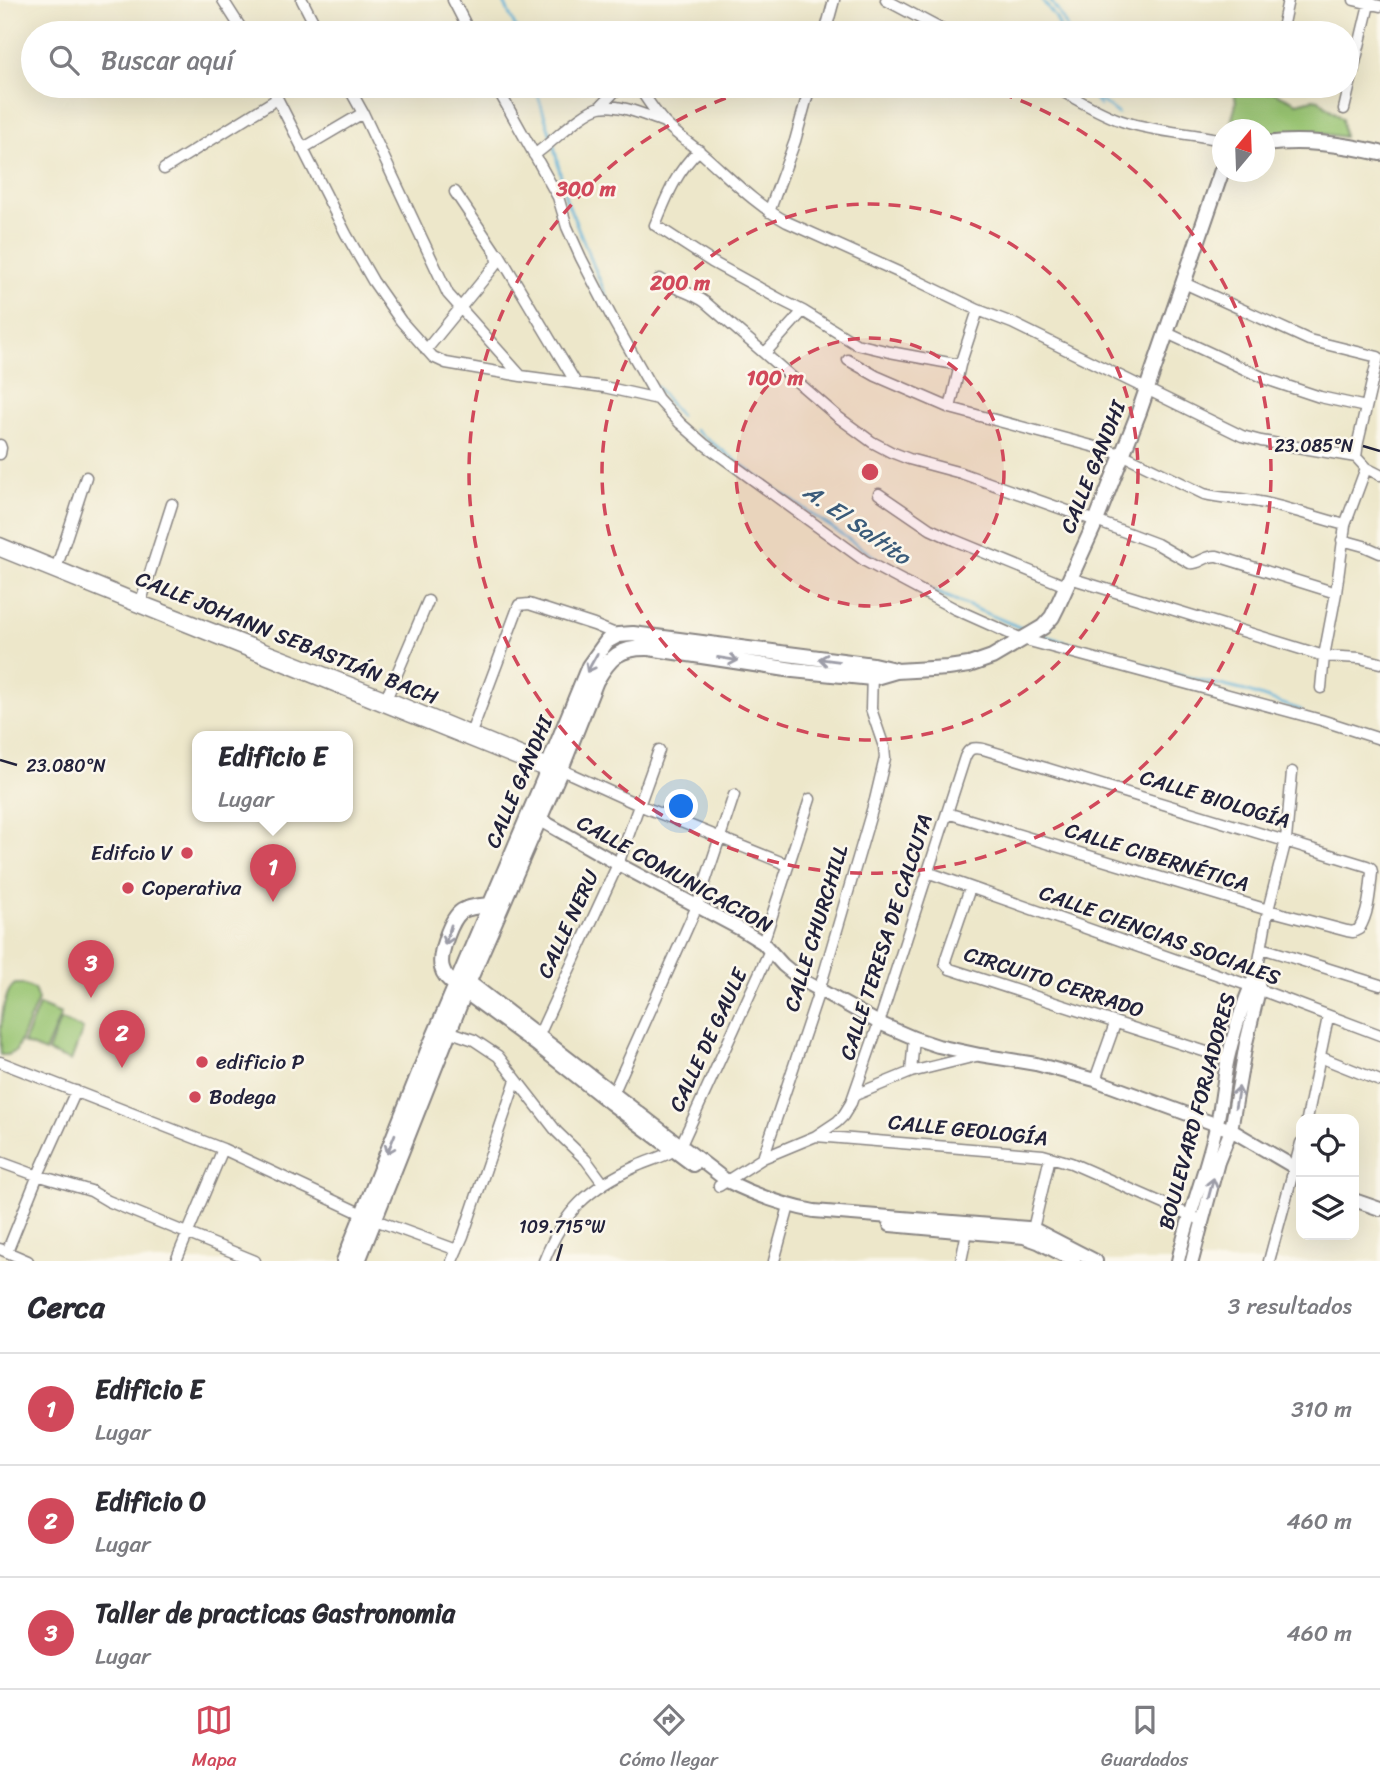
<!DOCTYPE html>
<html lang="es">
<head>
<meta charset="utf-8">
<style>
  body { margin:0; font-family:Sriracha,sans-serif; background:#f7f7f7; color:#2b2b33 }
  .controls { position:absolute; right:21px; bottom:21px; display:grid; overflow:hidden; border-radius:14px; box-shadow:0 7px 28px #0002 }
  .controls button { width:63px; height:63px; display:grid; place-items:center; padding:0; border:0; border-bottom:2px solid #e1e1e2; background:#fff; color:#2b2b33; font:35px sans-serif }
  .compass { position:absolute; left:1212px; top:119px; width:63px; height:63px; border-radius:50%; background:#fff; box-shadow:0 7px 28px #0002; rotate:19deg }
  .you { position:absolute; left:682px; top:807px; width:24px; height:24px; margin:-18px; border:5px solid #fff; border-radius:50%; background:#1a73e8; box-shadow:0 0 0 10px #1a73e833 }
  .badge { display:grid; place-items:center; width:46px; height:46px; border-radius:50%; background:#d1495b; color:#fff; font-size:23px; font-weight:700 }
  .pin { position:absolute; translate:-50% -58px; filter:drop-shadow(0 2px 4px #0008) }
  .pin::after { content:''; position:absolute; top:37px; width:24px; height:21px; background:inherit; clip-path:polygon(0 0,100% 0,50% 100%) }
  .popup { position:absolute; left:192px; top:731px; width:161px; height:91px; box-sizing:border-box; display:grid; place-content:center; border-radius:14px; background:#fff; filter:drop-shadow(0 2px 5px #0005); font-size:23px; white-space:nowrap; color:#7c7c81 }
  .popup b { font-size:26px; color:#2b2b33 }
  .popup::after { content:''; position:absolute; left:50%; top:100%; margin-left:-14px; border:14px solid transparent; border-top-color:#fff }
  .list { margin:0; padding:0; list-style:none }
  h2 { display:flex; justify-content:space-between; align-items:center; height:91px; margin:0; padding:0 28px; font-size:30px }
  h2 small { font-size:23px; font-weight:400; color:#7c7c81 }
  .list li { display:grid; grid-template-columns:46px 1fr auto; gap:21px; align-items:center; box-sizing:border-box; height:112px; padding:0 28px; border-top:2px solid #e1e1e2 }
  .list b { display:block; font-size:26px; white-space:nowrap }
  .list p { margin:0; font-size:23px; white-space:nowrap; color:#7c7c81 }
  .list em { font-size:23px; font-style:normal; color:#7c7c81 }
  .icon { flex:none; width:38px; height:38px; fill:none; stroke:currentColor; stroke-width:2; stroke-linecap:round; stroke-linejoin:round }
  .map { position:relative; flex:none; width:1380px; height:1261px; overflow:hidden }
  .search { position:absolute; background:#fff; box-shadow:0 7px 28px #0002; left:21px; right:21px; top:21px; height:77px; display:flex; align-items:center; gap:18px; box-sizing:border-box; padding:0 24px; border-radius:38px; color:#7c7c81; font-size:26px }
  .sheet { height:427px; background:#fff }
  nav { display:flex; justify-content:space-around; align-items:center; box-sizing:border-box; height:98px; border-top:2px solid #e1e1e2; background:#fff; font-size:19px; color:#7c7c81 }
  nav a { display:grid; justify-items:center; gap:4px }
  nav .on { color:#d1495b }
  .map>svg:first-child { display:block }
  .green { fill:#98c471; stroke:#5d7356; stroke-width:2 }
  .lines { fill:none; stroke-linecap:round; stroke-linejoin:round }
  .stream { stroke:#5db1d9; stroke-width:2.5 }
  .minor-casing { stroke:#888482; stroke-width:13 }
  .tertiary-casing { stroke:#888482; stroke-width:16 }
  .secondary-casing { stroke:#888482; stroke-width:18 }
  .minor { stroke:#fff; stroke-width:10 }
  .tertiary { stroke:#fff; stroke-width:12 }
  .secondary { stroke:#fff; stroke-width:14 }
  .oneway { stroke:#9c9ca7 }
  .ticks { fill:none; stroke:#22223b; stroke-width:2.5 }
  .ring { fill:none; stroke:#d1495b; stroke-width:3.5; stroke-dasharray:12 9 }
  .poi-dot { fill:#d1495b; stroke:#fbf7ec; stroke-width:2.5 }
  .labels { text-anchor:middle; stroke-width:5; stroke-linejoin:round; paint-order:stroke }
  .street-label { font-size:21px; fill:#22223b; stroke:#fbf7ec }
  .poi-label { font-size:21px; fill:#22223b; stroke:#fbf7ec; text-anchor:start }
  .water-label { font-size:23px; font-style:italic; fill:#3a5b7a; stroke:#fbf7ec }
  .ticks-label { font-size:18px; text-anchor:middle; fill:#22223b; stroke:#fbf7ec; stroke-width:5; stroke-linejoin:round; paint-order:stroke }
  .centre { fill:#d1495b; stroke:#fbf7ec; stroke-width:3.5 }
  .ring-label { font-size:21px; text-anchor:middle; font-weight:bold; fill:#d1495b; stroke:#fbf7ec; stroke-width:5; stroke-linejoin:round; paint-order:stroke }
</style>
</head>
<body>
<div class="map">
<svg width="1380" height="1261" viewBox="0 0 1380 1261">
  <rect width="100%" height="100%" fill="#fbf7ec"/>
  <filter id="ink" filterUnits="userSpaceOnUse"><feTurbulence type="fractalNoise" baseFrequency=".0143" numOctaves="2"/><feDisplacementMap in="SourceGraphic" scale="14" xChannelSelector="R" yChannelSelector="G"/><feConvolveMatrix kernelMatrix="1 2 1 2 8 2 1 2 1" color-interpolation-filters="sRGB"/></filter>
  <filter id="wash" filterUnits="userSpaceOnUse"><feTurbulence type="fractalNoise" baseFrequency=".00686" numOctaves="4" result="noise"/><feDisplacementMap in="SourceGraphic" scale="28" xChannelSelector="R" yChannelSelector="G"/><feGaussianBlur stdDeviation="1.57" result="paint"/><feColorMatrix in="noise" values="0 0 0 0 0 0 0 0 0 0 0 0 0 0 0 0 0 1.4 0 .05"/><feComposite in="paint" operator="in"/></filter>
  <g filter="url(#wash)">
    <rect width="100%" height="100%" fill="#ede7ca"/>
    <!-- green -->
    <path class="green" d="M1230,86h35l6,5 26,12 16,-4 6,1 23,19 2,18 -39,-6 -40,3 -1,-4 -33,-1c-1,-19 12,-22 -1,-43z
      M15,984h7l12,5 4,11 -22,51 -8,4h-7c-1,-19 -1,-60 14,-71z
      M39,1005l22,9 -16,38 -22,-9z
      M60,1020l23,9 -12,32 -23,-9z"/>
    <g class="lines">
      <!-- stream -->
      <path class="stream" d="M503,0l15,33
        M1042,0l14,18 6,15
        M1050,0l13,19 6,14
        M535,86l16,50
        M1086,86l14,20
        M1097,86l3,14 18,14
        M553,142l13,57 41,99
        M656,386l24,30
        M695,430l67,50 142,97
        M919,585l107,45
        M1042,635l129,38 74,18 56,19"/>
    </g>
  </g>
  <g filter="url(#ink)">
    <g class="lines">
      <!-- minor casing -->
      <g class="minor-casing">
        <path id="minor" d="M223,0l21,33
          M302,0l17,33
          M453,0l17,33
          M886,0l62,33
          M1354,0l26,6
          M825,33l9,-33
          M1281,33l7,-33
          M271,86l75,148 27,47 28,40 32,36 13,6 75,13 83,11 54,12
          M348,86l15,27 85,181 73,82
          M496,86l62,111 9,30 14,31 32,62 45,79 22,24 24,21 161,117 90,48 67,30 299,81 59,19
          M638,86c8,12 16,25 26,36 12,13 29,23 42,35 26,23 50,48 81,65l129,58 62,30 34,13 230,113 19,5 95,16 10,11 14,7
          M1052,86c24,12 47,28 73,36 32,10 65,11 97,18
          M1270,88v-2
          M600,107l14,-15 9,-6
          M1344,109l26,-109
          M302,149l61,-36
          M699,150c-23,22 -32,46 -44,75l57,37 69,38 22,11 53,33 34,8 70,13
          M534,155c18,-12 48,-44 66,-48 18,-4 47,9 64,15
          M164,169l113,-70
          M769,212l26,-71 15,-55
          M499,254l77,129
          M660,279c13,10 31,13 45,23l133,115 34,25 19,10 18,7 52,14 135,48 61,23 33,19c9,2 15,-8 27,-7l119,37
          M1184,283l125,57 69,17 -20,85 -2,15
          M1167,333l99,46 54,18 46,10
          M426,350l71,-87 -1,-10 -41,-61
          M765,353l38,-42
          M848,360l28,16 74,32 172,46 82,40c19,5 37,4 55,8 29,5 58,16 86,23
          M950,408l10,-43 18,-55
          M0,445l1,3 -1,6
          M879,494l51,35 24,11 112,46
          M1342,540l22,6 16,7
          M0,543l141,58 246,96 162,67 90,41 149,60
          M0,551l547,221
          M57,566l29,-89
          M1070,578l254,78 12,-63 9,-68 21,-57
          M141,601l31,-97
          M1321,688l3,-32 36,2 20,5
          M387,697l41,-96
          M471,733l48,-128 10,-1 65,21 24,10
          M927,872l323,114 130,49
          M970,888l-24,70 -1,5 5,6 278,90
          M763,943l47,-144
          M1262,948l118,37
          M1257,972l11,-62 18,-70 6,-68
          M445,1030l29,10 24,16 59,76 29,28 17,23
          M539,1035l79,-171 41,-114
          M1320,1057l60,24
          M0,1062l223,87 152,71 82,30
          M911,1072l3,-34
          M1095,1080l20,-56
          M613,1094l84,-188 37,-111
          M855,1095l56,-23 69,-17
          M1307,1119l21,-102
          M816,1136l21,-14 6,-6 8,-13 28,-80 86,-266c4,-9 8,-10 18,-8l384,117 4,2 1,4c-2,19 -3,41 -13,57l-6,3 -6,-1 -79,-21 -321,-97
          M763,1158l53,-22 227,19 28,8 132,58
          M0,1162l30,11 61,18 17,10 147,60
          M719,1186l44,-28 56,-167 56,-191 10,-42 -1,-11 -13,-38 1,-36
          M1033,1229l17,-72
          M0,1249l28,12
          M7,1252l31,-77 38,-84
          M176,1261l47,-112
          M452,1261l11,-25 53,-156
          M544,1261c20,-50 44,-73 93,-95 15,-7 32,-10 44,-21l89,-195
          M774,1261l15,-55
          M961,1261l6,-29
          M1269,1261l32,-118"/>
      </g>
      <!-- tertiary casing -->
      <g class="tertiary-casing">
        <path id="tertiary" d="M532,815l86,49 124,66 21,13 20,22 17,14 79,44 35,15 24,8 42,9 56,9 59,16 136,50 70,41
          M463,977l264,204c28,14 56,24 87,30l214,17 10,3 58,30
          M459,988l79,58 72,57 83,62
          M1354,1200l26,9
          M890,1225l134,12 14,5 36,19
          M1178,1261c10,-46 28,-89 38,-134 6,-23 7,-46 12,-69 7,-29 16,-59 29,-86
          M1192,1261l26,-99 13,-32 15,-87 13,-53 -2,-17"/>
      </g>
      <!-- secondary casing -->
      <g class="secondary-casing">
        <path id="secondary" d="M1264,144c40,-5 77,0 116,9
          M456,985c-6,-4 -12,-9 -14,-17 -4,-13 9,-50 20,-57 8,-5 19,-5 28,-6
          M344,1261l83,-208 117,-274 5,-15 40,-98 18,-25 11,-6 15,-1 240,31 22,5
          M358,1261l111,-280 92,-212 35,-88c14,-24 24,-34 53,-33l144,22 79,8 24,-7 52,-3 21,-3 23,-8 51,-30 9,-10 5,-10 39,-86 43,-109 83,-242"/>
      </g>
      <!-- minor -->
      <use href="#minor" class="minor"/>
      <!-- tertiary -->
      <use href="#tertiary" class="tertiary"/>
      <!-- secondary -->
      <use href="#secondary" class="secondary"/>
    </g>
    <!-- one-way arrows -->
    <defs><path id="oneway-shaft" d="M-6 0H5M1.5-3L5.5 0L1.5 3" fill="none" stroke-width="1.6" stroke-linecap="round" stroke-linejoin="round" transform="scale(1.75)"/></defs>
    <g class="oneway">
      <use href="#oneway-shaft" transform="translate(728 659) rotate(9)"/>
      <use href="#oneway-shaft" transform="translate(829 660) rotate(-173)"/>
      <use href="#oneway-shaft" transform="translate(592 663) rotate(119)"/>
      <use href="#oneway-shaft" transform="translate(448 935) rotate(107)"/>
      <use href="#oneway-shaft" transform="translate(1237 1097) rotate(-80)"/>
      <use href="#oneway-shaft" transform="translate(391 1144) rotate(112)"/>
      <use href="#oneway-shaft" transform="translate(1211 1188) rotate(-75)"/>
    </g>
  </g>
  <!-- ticks -->
  <path class="ticks" d="M1363,446l17,5M0,760l17,5M557,1261l5,-17"/>
  <!-- distance rings -->
  <circle cx="870" cy="472" r="134" fill="#d1495b" fill-opacity=".12"/>
  <g class="ring">
    <circle cx="870" cy="472" r="134"/>
    <circle cx="870" cy="472" r="268"/>
    <path d="M981 87A401 401 0 1 1 759 87"/>
  </g>
  <!-- markers -->
  <g class="poi-dot">
    <circle cx="187" cy="853" r="7"/>
    <circle cx="128" cy="888" r="7"/>
    <circle cx="202" cy="1062" r="7"/>
    <circle cx="195" cy="1097" r="7"/>
  </g>
  <g class="labels">
    <!-- street labels -->
    <g class="street-label">
      <text transform="translate(1093 467) rotate(-68)" y="7">CALLE GANDHI</text>
      <text transform="translate(287 638) rotate(22)" y="7">CALLE JOHANN SEBASTIÁN BACH</text>
      <text transform="translate(519 782) rotate(-67)" y="7">CALLE GANDHI</text>
      <text transform="translate(1215 799) rotate(17)" y="7">CALLE BIOLOGÍA</text>
      <text transform="translate(1157 857) rotate(17)" y="7">CALLE CIBERNÉTICA</text>
      <text transform="translate(675 874) rotate(29)" y="7">CALLE COMUNICACION</text>
      <text transform="translate(568 924) rotate(-65)" y="7">CALLE NERU</text>
      <text transform="translate(816 928) rotate(-73)" y="7">CALLE CHURCHILL</text>
      <text transform="translate(1160 935) rotate(20)" y="7">CALLE CIENCIAS SOCIALES</text>
      <text transform="translate(886 937) rotate(-72)" y="7">CALLE TERESA DE CALCUTA</text>
      <text transform="translate(1054 982) rotate(18)" y="7">CIRCUITO CERRADO</text>
      <text transform="translate(708 1040) rotate(-65)" y="7">CALLE DE GAULE</text>
      <text transform="translate(1197 1111) rotate(-75)" y="7">BOULEVARD FORJADORES</text>
      <text transform="translate(968 1130) rotate(6)" y="7">CALLE GEOLOGÍA</text>
    </g>
    <!-- poi labels -->
    <g class="poi-label">
      <text x="173" y="860" text-anchor="end">Edifcio V</text>
      <text x="142" y="895">Coperativa</text>
      <text x="216" y="1069">edificio P</text>
      <text x="209" y="1104">Bodega</text>
    </g>
    <!-- water labels -->
    <g class="water-label">
      <text transform="translate(857 524) rotate(35)" y="8">A. El Saltito</text>
    </g>
  </g>
  <g class="ticks-label">
    <text x="1314" y="452">23.085°N</text>
    <text x="66" y="772">23.080°N</text>
    <text x="562" y="1233">109.715°W</text>
  </g>
  <circle cx="870" cy="472" r="10" class="centre"/>
  <g class="ring-label">
    <text x="586" y="196">300 m</text>
    <text x="680" y="290">200 m</text>
    <text x="775" y="385">100 m</text>
  </g>
</svg>
<div class="controls">
<button><svg class="icon" aria-label="locate" viewBox="0 0 24 24"><circle cx="12" cy="12" r="6"/><path d="M12 2v4M12 18v4M2 12h4M18 12h4"/></svg></button>
<button><svg class="icon" aria-label="layers" viewBox="0 0 24 24"><path d="M12 4l9 5-9 5-9-5zM3 14l9 5 9-5"/></svg></button>
</div>
<svg class="compass" viewBox="-18 -18 36 36"><path d="M0-13l5 13h-10z" fill="#e53935"/><path d="M0 13l5-13h-10z" fill="#7c7c81"/></svg>
<div class="you"></div>
<div class="pin badge" style="left:273px;top:902px">1</div>
<div class="popup"><b>Edificio E</b>Lugar</div>
<div class="pin badge" style="left:122px;top:1068px">2</div>
<div class="pin badge" style="left:91px;top:998px">3</div>
<div class="search"><svg class="icon" aria-label="search" viewBox="0 0 24 24"><circle cx="10" cy="10" r="6"/><path d="M15 15l6 6"/></svg>Buscar aquí</div>
</div>
<section class="sheet">
<h2>Cerca<small>3 resultados</small></h2>
<ul class="list">
<li><span class="badge">1</span><div><b>Edificio E</b><p>Lugar</p></div><em>310 m</em></li>
<li><span class="badge">2</span><div><b>Edificio O</b><p>Lugar</p></div><em>460 m</em></li>
<li><span class="badge">3</span><div><b>Taller de practicas Gastronomia</b><p>Lugar</p></div><em>460 m</em></li>
</ul>
</section>
<nav>
<a class="on"><svg class="icon" aria-label="map" viewBox="0 0 24 24"><path d="M3 6l6-2 6 2 6-2v14l-6 2-6-2-6 2zM9 4v14M15 6v14"/></svg>Mapa</a>
<a><svg class="icon" aria-label="directions" viewBox="0 0 24 24"><path d="M12 3l9 9-9 9-9-9zM9 14v-3h6M13 9l2 2-2 2"/></svg>Cómo llegar</a>
<a><svg class="icon" aria-label="saved" viewBox="0 0 24 24"><path d="M7 4h10v16l-5-4-5 4z"/></svg>Guardados</a>
</nav>
</body>
</html>
